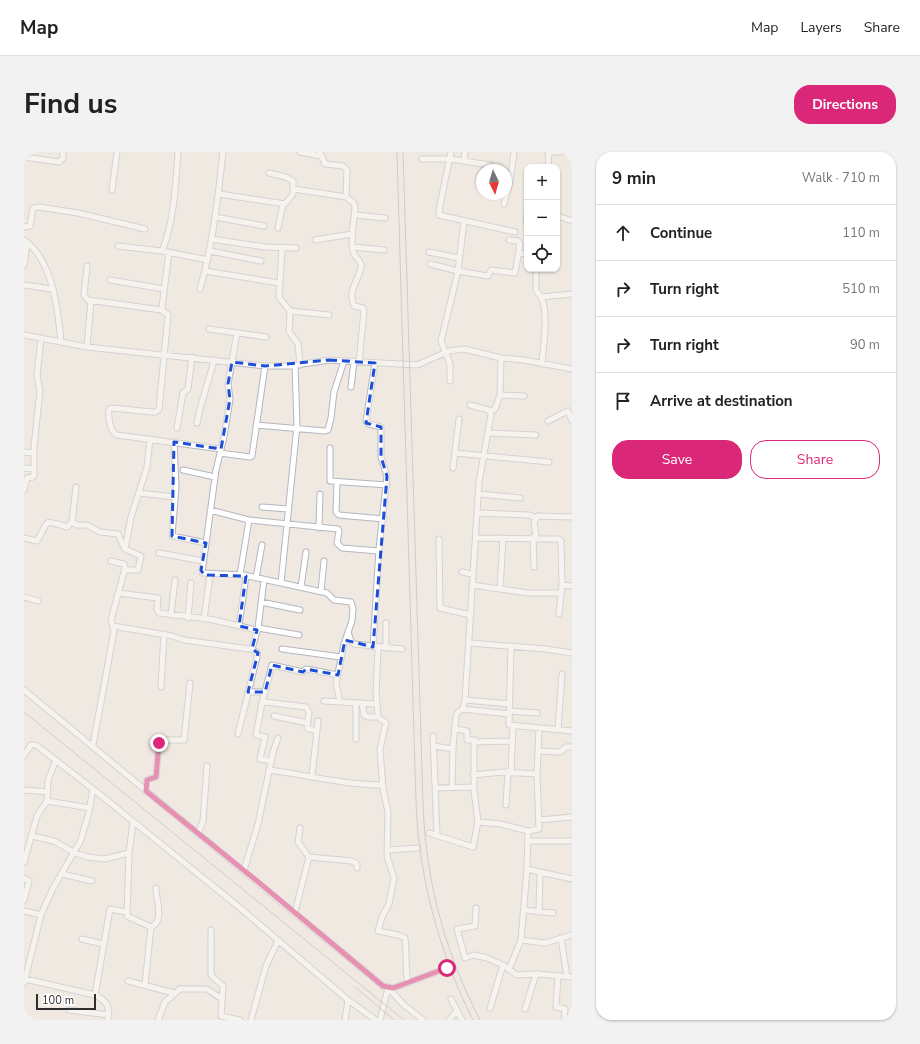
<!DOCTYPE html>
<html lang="en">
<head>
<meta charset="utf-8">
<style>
  body { margin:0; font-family:"Nunito Sans",sans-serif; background:#f2f2f2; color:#222 }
  .controls { position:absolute; right:12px; top:12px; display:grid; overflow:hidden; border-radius:8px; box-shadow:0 1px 3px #0004 }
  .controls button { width:36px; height:36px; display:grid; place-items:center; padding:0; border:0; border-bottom:1px solid #e0e0e0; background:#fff; color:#222; font:20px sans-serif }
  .compass { position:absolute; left:452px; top:12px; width:36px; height:36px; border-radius:50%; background:#fff; box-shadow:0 1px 3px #0004; rotate:175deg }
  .scale { position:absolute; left:12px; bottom:10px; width:60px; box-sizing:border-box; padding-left:4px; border:2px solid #2e2e2e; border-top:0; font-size:11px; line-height:14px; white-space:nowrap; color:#2e2e2e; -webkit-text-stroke:3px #fff; paint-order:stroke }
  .stop { position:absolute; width:12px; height:12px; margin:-9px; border:3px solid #db2777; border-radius:50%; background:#fff }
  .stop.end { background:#db2777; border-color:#fff; box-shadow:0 1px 4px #0008 }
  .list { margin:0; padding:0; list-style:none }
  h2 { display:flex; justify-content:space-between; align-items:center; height:52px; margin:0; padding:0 16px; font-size:17px }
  h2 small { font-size:13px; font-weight:400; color:#767676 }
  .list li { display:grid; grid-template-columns:26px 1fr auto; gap:12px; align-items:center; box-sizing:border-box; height:56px; padding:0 16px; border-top:1px solid #e0e0e0 }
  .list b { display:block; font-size:15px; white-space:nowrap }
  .list em { font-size:13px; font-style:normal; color:#767676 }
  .actions { display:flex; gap:8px; padding:12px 16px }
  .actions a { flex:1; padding:9px 0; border:1px solid #db2777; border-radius:16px; text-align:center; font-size:14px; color:#db2777 }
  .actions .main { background:#db2777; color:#fff }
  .icon { flex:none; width:22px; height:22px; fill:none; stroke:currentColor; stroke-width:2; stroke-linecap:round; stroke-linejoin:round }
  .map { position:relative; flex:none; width:548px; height:868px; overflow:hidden; border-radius:16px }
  header { display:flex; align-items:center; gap:24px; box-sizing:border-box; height:56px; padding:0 20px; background:#fff; border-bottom:1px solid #e0e0e0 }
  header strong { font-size:19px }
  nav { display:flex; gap:22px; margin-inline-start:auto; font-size:14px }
  .intro { display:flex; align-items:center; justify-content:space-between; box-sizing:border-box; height:96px; padding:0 24px }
  h1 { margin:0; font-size:28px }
  .button { padding:10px 18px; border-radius:16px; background:#db2777; color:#fff; font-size:14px; font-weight:700 }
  main { display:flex; gap:24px; padding:0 24px }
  aside { flex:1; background:#fff; border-radius:16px; box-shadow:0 1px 3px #0004 }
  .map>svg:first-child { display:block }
  .water { fill:#75cff0 }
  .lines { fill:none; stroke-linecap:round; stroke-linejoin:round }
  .minor-casing { stroke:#b4b7c1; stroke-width:7 }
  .minor { stroke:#fff; stroke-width:5 }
  .rail { stroke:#a3a6b8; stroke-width:1 }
  .route { stroke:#db2777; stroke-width:5 }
  .marked { fill:none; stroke:#1d4ed8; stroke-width:3; stroke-dasharray:8 5; stroke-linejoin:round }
</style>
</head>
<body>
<header>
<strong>Map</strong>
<nav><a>Map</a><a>Layers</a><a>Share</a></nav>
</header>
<div class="intro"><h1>Find us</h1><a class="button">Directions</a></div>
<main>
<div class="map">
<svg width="548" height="868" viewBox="0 0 548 868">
  <rect width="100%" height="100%" fill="#efe9e1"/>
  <!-- water -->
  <path class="water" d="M501,40h2v31h-4z"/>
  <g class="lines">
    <!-- minor casing -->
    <g class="minor-casing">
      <path id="minor" d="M276,0l21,4
        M296,0l5,12 18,2 4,4 -1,27 8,6 1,5c-1,14 -5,29 -2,43 1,7 9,9 8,16 -2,13 -14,23 -7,39l9,2 1,3 -5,51
        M427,0l-11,53 -1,10 76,17
        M524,0h14
        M0,5l35,5 4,-4v-6
        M398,7h28l40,6
        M440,9l1,-9
        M524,15l1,-15
        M270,37l52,8
        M88,38l5,-38
        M195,42l66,10 8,-10v-13l-7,-4 -17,-4
        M480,52l6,-22 4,-30
        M331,63l30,3
        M533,64l15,5
        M191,65l49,9
        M0,75l6,-1 3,-18 6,-1 39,6 67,16
        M254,76l5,-24
        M187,87l54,8 31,1
        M0,88c29,20 34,70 37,102
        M291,88l37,-6
        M94,94l44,5 46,9
        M329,95l31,3
        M258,97l-3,48 11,14 -1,20 9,13 2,21
        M138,99c12,-29 14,-68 16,-99
        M186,99l51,10
        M145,100l-7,55 1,4 5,4 -9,94 -3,3h-4l-40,-4 -3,1c-1,8 1,23 8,26l104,14
        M405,100l30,6
        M495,101l8,1
        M406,112l28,7 30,5 3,-6 24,3 5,-29 -2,-3 -9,-1
        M0,113l3,-23
        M63,114l-3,29 4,5 74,10
        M512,117v21l5,7 31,-3
        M181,119l74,12
        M86,128l54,9
        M0,133l28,4
        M176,137c13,-45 18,-91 23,-137
        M517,145c8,15 2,50 1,67
        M266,159l39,4
        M185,177l57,8
        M213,181l-9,51 2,15 -6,38 -8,33 -14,103 42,2 83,18 7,7 17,2 2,7 -1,12 -8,23 -8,39 4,19
        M0,183l63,12 178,19h25l39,-6 88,5 32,-14 15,-2 37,9 23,2 48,9
        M63,195l4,-46
        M426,229v-17l-9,-23 17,-70 6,-50
        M327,235l3,-26
        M476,243l24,1
        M467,259l4,-2 5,-14 1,-37
        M524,269l20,-10 4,10
        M173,271c4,-22 12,-42 17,-63
        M232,273l69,6 3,-1 3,-12 3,-26 10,-31
        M153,276l6,-35 5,-4 4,-32
        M465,281l47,2
        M150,290l2,45 -4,49 34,7
        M306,296v33l57,4
        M0,300l9,1
        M196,301l30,4 2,-1 13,-90
        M431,301l94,9
        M0,316l10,1
        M429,316l6,-49
        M159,318l32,7
        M313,330l-1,30 3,3 45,4
        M52,335l-4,35 5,3h10l13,7 18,2 7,15 16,7 -3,14h-14
        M0,338l3,-12 6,-1 1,-2v-29l6,-55 -3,-15 4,-38
        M115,341l36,4
        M455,342l41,4
        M238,355l26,2
        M186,358l39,10 89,9 1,2 -2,12 5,5 37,3
        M453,361l52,2 7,3
        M295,376l1,-34
        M509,385l1,30
        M512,385l-2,-15 4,-6 34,1
        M0,386l13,3c13,-21 4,-22 30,-14l5,-5
        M452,386l83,1 2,2 1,44 -3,29
        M415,387l1,69 31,7
        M101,397l6,-32 16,-50 3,-28
        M135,401l44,8
        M438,420l10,2
        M216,423l9,-55
        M232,426l6,-33
        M257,431l16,-157 -2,-61
        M448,433l56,8h33
        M538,433l10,1
        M277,435l5,-35
        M476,437l3,-51
        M297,439l3,-30
        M94,441l40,5 -1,11 2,4 50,6 48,11
        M0,445l14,4
        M237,450l39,8
        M147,463l4,-35
        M164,466l3,-35
        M180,467l6,-44
        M89,474l59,10 12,4 65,9h3l6,-21 41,7
        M215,474l7,-50
        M234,476l6,-48
        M324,480l3,9 3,3 48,5
        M446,491l76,6 26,4
        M349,495l6,-98 8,-73 -6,-19v-30l-12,-3 -3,-3 9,-58
        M487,495l-2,78 63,6
        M354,496l-2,44 2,25 8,6 -6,26 3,40 5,23 -1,44 7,22 -5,26 -7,13 -4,14 20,4 7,3c2,16 0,30 3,45
        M362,496v-25
        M258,497l59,8
        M137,535l3,-53
        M0,538l359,296 10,2 54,-20
        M224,540h17
        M441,548l45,4
        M300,549l52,3
        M238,551l10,-38 31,7 3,-3 32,6
        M338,551l2,12 4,2h10
        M439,557l46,5
        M485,559l28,2
        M250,564l34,7
        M431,577l12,2v9h8
        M534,577l4,-55
        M214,582l19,-77v-4l-5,-4
        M409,584l4,98
        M332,587v-36
        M69,593l21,-114 -3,-11 14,-52 -1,-4 -13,-3
        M410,594l19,3
        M514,599l22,1 6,-5h6
        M0,603l7,-10h5l57,44 146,118 109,93 -3,20
        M247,609l-11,-2 5,-22 -9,-2 6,-32 3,-1 41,5 3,5 -2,16 10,3
        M245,618c38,5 76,15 114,15
        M487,621l2,-47
        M449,623l30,-3 34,2
        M288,624l6,-55
        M411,636l39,-1
        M428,636l1,-42 3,-29 1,-4 6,-4 2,-9 14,-218 12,-67 -2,-5 -19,-5
        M0,638l24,2
        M122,639l1,-11 9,-3 3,-37h25l6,-57
        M23,649l43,7
        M482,653l2,-33
        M515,668l33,-3
        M109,670l-4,31 -2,63 24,11 -6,57
        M454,670l23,2 27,7 11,-2 -2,-55 2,-45
        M276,676l-2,14 11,15
        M405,681l44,14 5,-25 -4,-32v-48l38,-1
        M174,682l5,-13 4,-55
        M8,684l22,5 21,12 13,4 16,2 25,-6
        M504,689h44
        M363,698l31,-2
        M0,710l13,-46 10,-15 1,-21 8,-20
        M503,717l13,3 -1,40
        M220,718l14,-46 15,-72 5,-14
        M516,720l32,7
        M38,722l30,7
        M0,726l5,3 -5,19
        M452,756l-1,18 -18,3 8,29 9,-3 13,3 16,7 14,10 20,-1 35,3
        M500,758l29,3
        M0,759l17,4
        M271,760l14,-55 43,4 5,3v4
        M127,775c14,-6 5,-26 5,-39
        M187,778v45l12,11 -2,30 19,4
        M537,786l6,39
        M58,787l21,5
        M497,788l6,-71 1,-38
        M485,817l12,-29 24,3 27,-8
        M534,824l-2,31 9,2 -1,11
        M1,827l70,16c12,6 15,11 13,25
        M104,829l46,12
        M0,831l17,-68 12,-27 27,-46 8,-26 5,-27
        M365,837l15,16 19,15
        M71,843l15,-86 16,3
        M427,847l11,21
        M324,848l28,20
        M466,856l13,-43
        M501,857l11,-35
        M45,858l40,5
        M134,868l7,-18 15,-13h27l15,10
        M227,868l15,-54 12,-25
        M356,868l8,-32
        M425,868l8,-9"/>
    </g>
    <!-- minor -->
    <use href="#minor" class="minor"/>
    <!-- rail -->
    <path class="rail" d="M373,0l18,618c1,24 1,49 4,73 8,61 26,122 54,177
      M379,0l19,618c1,27 1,55 5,82 7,58 26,116 53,168
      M0,560l380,308
      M331,835l39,33"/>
  </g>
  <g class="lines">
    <!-- route -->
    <path class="route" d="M135,591l-3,34 -9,3 -1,11 111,90 126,105 10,2 54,-20"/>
  </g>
  <!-- marked area -->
  <path d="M0 0H548V868H0ZM305,208l46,3 -9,60 15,4v30l6,19 -14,171 -28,-7 -7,35 -32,-6 -3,3 -31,-7 -7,27h-17l10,-39 -6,-4 5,-19 -18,-4 7,-50 -42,-1 -3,-5 5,-27 -34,-7 2,-94 47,7 9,-50 -2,-15 4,-22 33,4z" fill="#efe9e1" fill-opacity=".55" fill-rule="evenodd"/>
  <path class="marked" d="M305,208l46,3 -9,60 15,4v30l6,19 -14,171 -28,-7 -7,35 -32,-6 -3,3 -31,-7 -7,27h-17l10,-39 -6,-4 5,-19 -18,-4 7,-50 -42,-1 -3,-5 5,-27 -34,-7 2,-94 47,7 9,-50 -2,-15 4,-22 33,4z"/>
</svg>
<div class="controls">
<button>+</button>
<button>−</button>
<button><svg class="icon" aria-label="locate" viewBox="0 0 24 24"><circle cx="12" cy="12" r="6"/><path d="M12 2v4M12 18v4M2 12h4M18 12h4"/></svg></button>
</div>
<svg class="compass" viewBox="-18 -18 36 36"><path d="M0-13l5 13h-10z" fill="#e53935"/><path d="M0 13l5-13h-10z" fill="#767676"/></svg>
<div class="scale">100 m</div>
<div class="stop" style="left:423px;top:816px"></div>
<div class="stop end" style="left:135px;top:591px"></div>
</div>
<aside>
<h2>9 min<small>Walk · 710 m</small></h2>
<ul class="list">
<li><svg class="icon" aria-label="ahead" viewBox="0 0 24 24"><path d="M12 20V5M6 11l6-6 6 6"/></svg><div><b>Continue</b></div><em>110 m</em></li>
<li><svg class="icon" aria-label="right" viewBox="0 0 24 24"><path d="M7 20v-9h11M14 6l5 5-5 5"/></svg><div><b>Turn right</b></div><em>510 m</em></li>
<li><svg class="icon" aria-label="right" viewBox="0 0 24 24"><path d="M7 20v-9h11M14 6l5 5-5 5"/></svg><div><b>Turn right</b></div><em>90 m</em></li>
<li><svg class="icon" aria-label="arrive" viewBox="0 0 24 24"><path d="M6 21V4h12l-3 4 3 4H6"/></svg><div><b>Arrive at destination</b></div></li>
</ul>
<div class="actions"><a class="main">Save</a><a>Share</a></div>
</aside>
</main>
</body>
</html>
